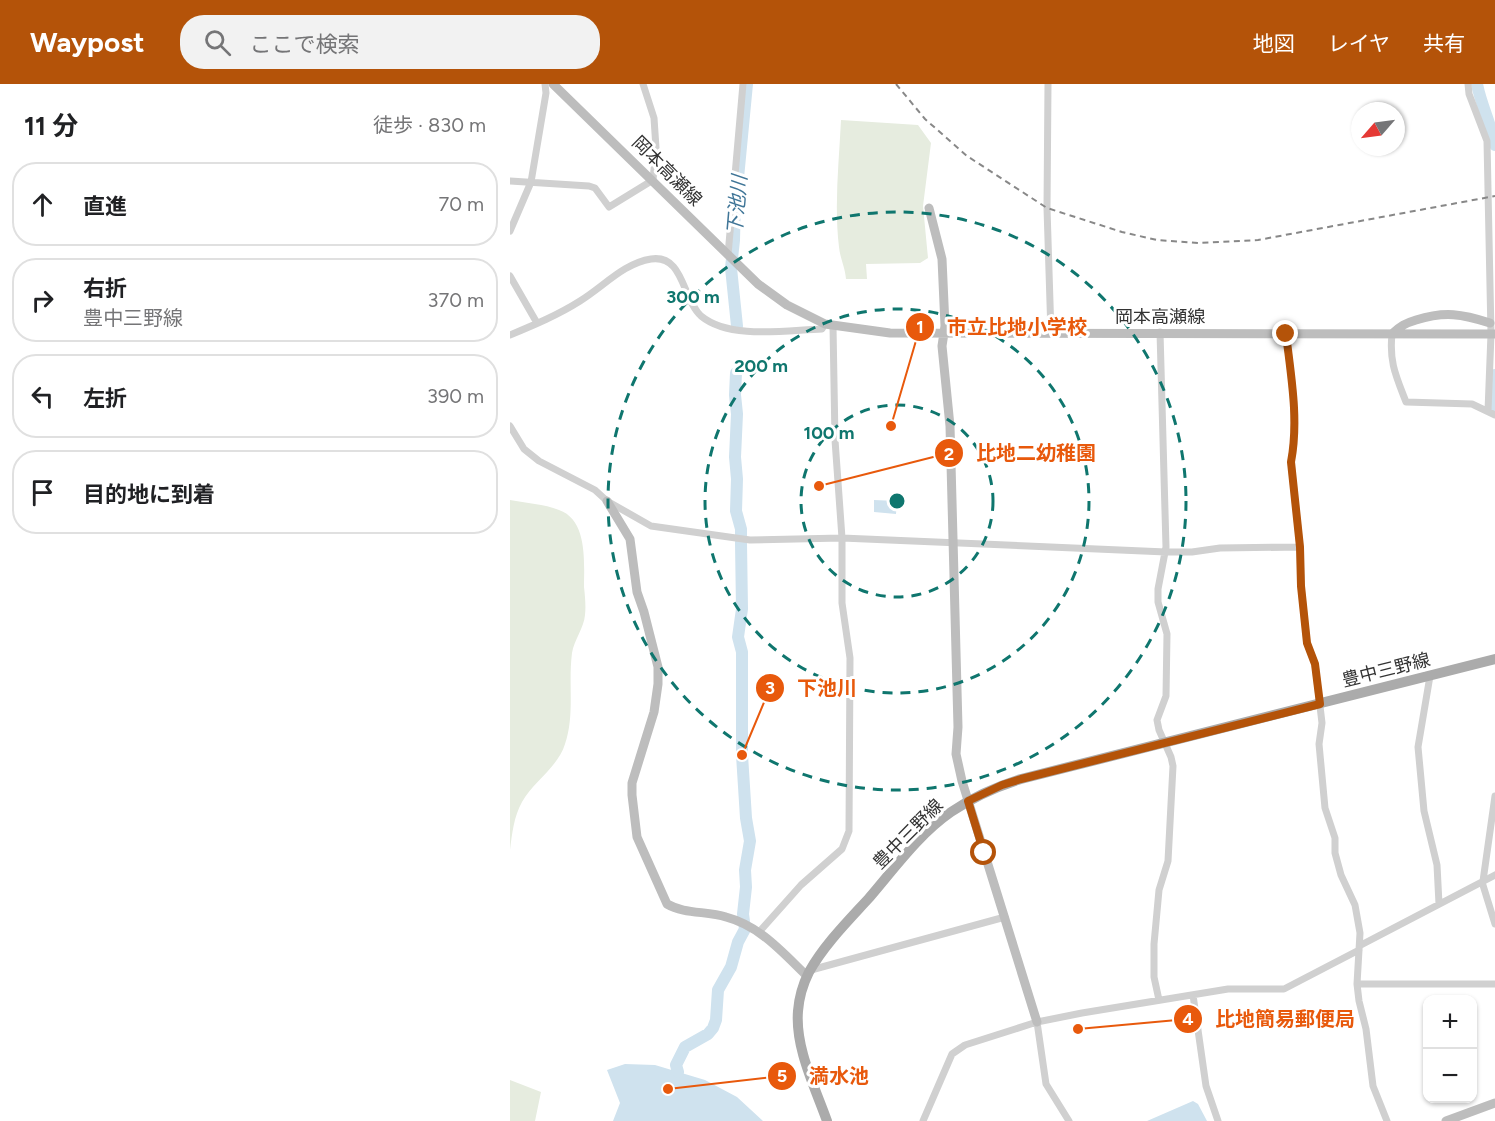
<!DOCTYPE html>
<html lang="ja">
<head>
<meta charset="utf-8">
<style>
  body { margin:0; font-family:Figtree,"Noto Sans JP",sans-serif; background:#f2f2f2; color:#202124 }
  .controls { position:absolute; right:18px; bottom:18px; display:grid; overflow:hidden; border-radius:12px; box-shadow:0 2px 4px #0004 }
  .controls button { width:54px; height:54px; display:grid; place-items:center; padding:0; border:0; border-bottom:2px solid #e0e0e0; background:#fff; color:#202124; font:30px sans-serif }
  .compass { position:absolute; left:841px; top:18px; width:54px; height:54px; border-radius:50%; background:#fff; box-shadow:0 2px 4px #0004; rotate:242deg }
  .stop { position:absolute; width:18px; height:18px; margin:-14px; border:4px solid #b45309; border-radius:50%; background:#fff }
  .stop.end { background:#b45309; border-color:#fff; box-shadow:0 2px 6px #0008 }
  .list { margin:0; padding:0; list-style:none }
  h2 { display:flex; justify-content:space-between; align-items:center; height:78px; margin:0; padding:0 24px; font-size:26px }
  h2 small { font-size:20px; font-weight:400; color:#757577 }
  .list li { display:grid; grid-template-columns:39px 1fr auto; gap:18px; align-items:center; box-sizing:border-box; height:84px; margin:0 12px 12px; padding:0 12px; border:2px solid #e0e0e0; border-radius:24px }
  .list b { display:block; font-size:22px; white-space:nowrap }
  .list p { margin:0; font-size:20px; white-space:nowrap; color:#757577 }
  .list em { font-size:20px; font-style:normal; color:#757577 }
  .icon { flex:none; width:33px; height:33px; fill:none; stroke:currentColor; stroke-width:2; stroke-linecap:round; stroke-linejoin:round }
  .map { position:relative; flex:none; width:985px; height:1037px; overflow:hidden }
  header { display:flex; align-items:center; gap:36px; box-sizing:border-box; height:84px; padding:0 30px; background:#b45309; color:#fff }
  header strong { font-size:28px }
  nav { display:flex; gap:33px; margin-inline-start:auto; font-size:21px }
  .search { width:420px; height:54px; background:#f2f2f2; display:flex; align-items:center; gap:15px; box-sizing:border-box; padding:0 21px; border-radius:24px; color:#757577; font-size:22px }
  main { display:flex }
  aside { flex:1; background:#fff }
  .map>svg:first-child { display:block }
  .green { fill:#e6ecdf }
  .water { fill:#cfe2ee }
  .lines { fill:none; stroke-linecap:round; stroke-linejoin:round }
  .river { stroke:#cfe2ee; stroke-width:12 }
  .street { stroke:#d0d0d0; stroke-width:7 }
  .secondary { stroke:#bdbdbd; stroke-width:9 }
  .primary { stroke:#ababab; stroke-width:10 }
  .rail { stroke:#888; stroke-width:2; stroke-dasharray:6 4.5; stroke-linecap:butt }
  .route { stroke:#b45309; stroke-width:8 }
  .ring { fill:none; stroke:#0f766e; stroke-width:3; stroke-dasharray:10 8 }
  .labels { text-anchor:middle; stroke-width:6; stroke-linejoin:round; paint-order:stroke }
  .street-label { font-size:18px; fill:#333; stroke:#fff }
  .water-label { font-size:20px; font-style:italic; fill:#3f7597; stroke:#fff }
  .centre { fill:#0f766e; stroke:#fff; stroke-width:3 }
  .ring-label { font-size:18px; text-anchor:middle; font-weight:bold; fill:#0f766e; stroke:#fff; stroke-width:6; stroke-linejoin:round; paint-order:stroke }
  .leader { fill:none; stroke:#e8590c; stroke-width:2 }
  .callout-dot { fill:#e8590c; stroke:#fff; stroke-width:2 }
  .mark-label { font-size:18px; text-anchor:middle; font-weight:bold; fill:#fff }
  .callout-label { font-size:20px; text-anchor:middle; font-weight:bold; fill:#e8590c; stroke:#fff; stroke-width:6; stroke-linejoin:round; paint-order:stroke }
</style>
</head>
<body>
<header>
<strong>Waypost</strong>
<div class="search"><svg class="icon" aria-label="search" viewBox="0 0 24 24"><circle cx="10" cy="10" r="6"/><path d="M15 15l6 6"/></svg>ここで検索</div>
<nav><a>地図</a><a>レイヤ</a><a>共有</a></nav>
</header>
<main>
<aside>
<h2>11 分<small>徒歩 · 830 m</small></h2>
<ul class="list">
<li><svg class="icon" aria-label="ahead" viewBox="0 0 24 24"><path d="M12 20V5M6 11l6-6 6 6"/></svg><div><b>直進</b></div><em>70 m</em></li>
<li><svg class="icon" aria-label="right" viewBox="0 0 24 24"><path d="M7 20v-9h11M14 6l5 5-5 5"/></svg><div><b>右折</b><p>豊中三野線</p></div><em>370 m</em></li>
<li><svg class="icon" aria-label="left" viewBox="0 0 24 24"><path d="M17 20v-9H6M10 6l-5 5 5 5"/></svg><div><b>左折</b></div><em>390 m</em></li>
<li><svg class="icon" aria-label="arrive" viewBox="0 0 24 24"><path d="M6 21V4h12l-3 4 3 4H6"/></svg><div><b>目的地に到着</b></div></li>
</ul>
</aside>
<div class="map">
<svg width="985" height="1037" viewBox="0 0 985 1037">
  <rect width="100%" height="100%" fill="#fff"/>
  <!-- green -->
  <path class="green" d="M331,36l77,5 13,18 -8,63 5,52 -8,5 -54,1 1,15h-21c-1,-12 -6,-21 -7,-32 -5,-42 0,-85 2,-127z
    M0,416c16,3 34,4 49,10 29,10 25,53 25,77 1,9 2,19 1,28 -1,13 -11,25 -13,38 -4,31 3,61 -7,91 -7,23 -31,37 -43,58 -8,14 -10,32 -12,48z
    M0,996l31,12 -6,29h-25z"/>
  <!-- water -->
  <path class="water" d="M364,416l23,1 -1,13 -22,-2z
    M115,980l30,1 50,15 32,17 26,24h-150l7,-18 -13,-33z
    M683,1017l5,3 9,17h-60z"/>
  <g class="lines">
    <!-- river -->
    <path class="river" d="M967,0c4,21 14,40 18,61
      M228,94l9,-94
      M225,117l-1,39 -3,28 6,58
      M985,291l-2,30 2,3
      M168,988l-2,-7 9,-18 23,-13 5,-6 3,-8 2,-30 13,-23 7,-25 7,-13 -2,-15 3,-27 -1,-17 5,-29 -4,-23 -4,-63v-103l-4,-15 4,-28 -1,-66v-14l-5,-18 1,-32 -2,-22 2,-43 -2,-19 1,-22"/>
    <!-- street -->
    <path class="street" d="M538,0l-1,124 4,126
      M958,0l1,10 18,47 4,193 -3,77
      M0,97l79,5 6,2 14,19 44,-27 3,-32 -2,-30 -11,-34
      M0,147l21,-49 15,-89 -1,-9
      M218,171l15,-171
      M0,192l27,47
      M776,250c5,42 13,86 5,128l9,85 1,39 6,57 8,21 7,59 -3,21 6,64 10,30v15l6,22 14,30 5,28 -3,51 2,17 7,28 7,57 14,35
      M882,250c-3,28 4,42 14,68l66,2 23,11
      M0,251c24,-10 48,-20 70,-34 23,-14 44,-38 71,-42 33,-5 31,40 50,57 29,24 86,14 121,13l3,-5
      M0,342l14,23 15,12 56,29 12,11 44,25 99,14 92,-2 -7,-98 -2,-114
      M920,592l-12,71 6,64 13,54 2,39
      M973,797l12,-85
      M972,798l13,42
      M249,848l42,-47 41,-36 7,-18 1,-173 -8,-55v-65l324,14h26l28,-4 80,-1
      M851,861l134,-70
      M301,886l194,-53
      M847,900h138
      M683,911l13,91 12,35
      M649,916l-5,-23v-33l5,-54 9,-29 5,-95 -2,-9 -12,-27 -2,-10 9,-24 1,-62 -9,-32v-13l8,-42 -6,-215
      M527,938l9,62 23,37
      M413,1037l29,-67 13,-9 72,-23 45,-9 146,-24h56l75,-39"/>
    <!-- secondary -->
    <path class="secondary" d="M43,0l205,200 29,21 38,19 65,9 605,1
      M419,124l13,51 3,67 -3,20 8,80 8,301 -2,27 6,27 75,241
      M882,250c8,-8 14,-11 24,-14 29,-9 46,-6 74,3
      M97,417l23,38 7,53 7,20 14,55v17l-4,28 -22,71v12l5,42 30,67c17,10 40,7 59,13 34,9 56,35 81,59
      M936,1037l49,-18"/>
    <!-- primary -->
    <path class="primary" d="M317,1037c-12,-34 -32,-73 -29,-110 1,-13 5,-27 11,-39 15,-27 39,-51 60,-74 25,-29 50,-64 82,-86 22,-15 44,-25 70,-33l474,-120"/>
    <!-- rail -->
    <path class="rail" d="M386,0l29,35 42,37 80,52 75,24 35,8 42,3 59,-3 237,-44"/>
  </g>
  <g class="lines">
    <!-- route -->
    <path class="route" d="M474,769l-16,-52 34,-16 19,-6 299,-75 -5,-40 -8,-21 -6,-57 -1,-39 -9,-85c8,-42 0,-86 -5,-128"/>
  </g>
  <!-- distance rings -->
  <g class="ring">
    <circle cx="387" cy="417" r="96"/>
    <circle cx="387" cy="417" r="192"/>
    <circle cx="387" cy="417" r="289"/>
  </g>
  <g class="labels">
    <!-- street labels -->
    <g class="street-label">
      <text transform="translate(157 87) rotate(45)" y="6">岡本高瀬線</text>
      <text x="650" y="239">岡本高瀬線</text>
      <text transform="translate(876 586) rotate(-14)" y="6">豊中三野線</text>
      <text transform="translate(398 750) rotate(-45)" y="6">豊中三野線</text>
    </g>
    <!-- water labels -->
    <g class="water-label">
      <text transform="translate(227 121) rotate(-85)" y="7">下池川</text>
    </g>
  </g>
  <circle cx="387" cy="417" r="9" class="centre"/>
  <g class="ring-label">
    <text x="183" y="219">300 m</text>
    <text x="251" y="288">200 m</text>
    <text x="319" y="355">100 m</text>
  </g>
  <!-- callouts -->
  <path class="leader" d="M381 342L410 243M309 402L439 369M232 671L260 604M568 945L678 935M158 1005L272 992"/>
  <g class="callout-dot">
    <circle cx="381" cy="342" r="6"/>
    <circle cx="309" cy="402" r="6"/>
    <circle cx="232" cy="671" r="6"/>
    <circle cx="568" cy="945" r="6"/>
    <circle cx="158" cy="1005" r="6"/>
    <circle cx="410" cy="243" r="15"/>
    <circle cx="439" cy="369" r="15"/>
    <circle cx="260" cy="604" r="15"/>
    <circle cx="678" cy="935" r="15"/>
    <circle cx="272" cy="992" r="15"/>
  </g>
  <g class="mark-label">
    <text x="410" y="249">1</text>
    <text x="439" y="376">2</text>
    <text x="260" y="610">3</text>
    <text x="678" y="941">4</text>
    <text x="272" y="998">5</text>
  </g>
  <g class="callout-label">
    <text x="507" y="250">市立比地小学校</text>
    <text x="526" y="376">比地二幼稚園</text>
    <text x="317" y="611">下池川</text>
    <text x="775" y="942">比地簡易郵便局</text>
    <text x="329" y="999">満水池</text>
  </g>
</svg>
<div class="controls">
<button>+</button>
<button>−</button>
</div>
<svg class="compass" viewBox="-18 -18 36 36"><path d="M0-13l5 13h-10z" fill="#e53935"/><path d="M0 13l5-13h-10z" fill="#757577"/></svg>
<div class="stop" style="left:474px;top:769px"></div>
<div class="stop end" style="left:776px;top:250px"></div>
</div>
</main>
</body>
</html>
